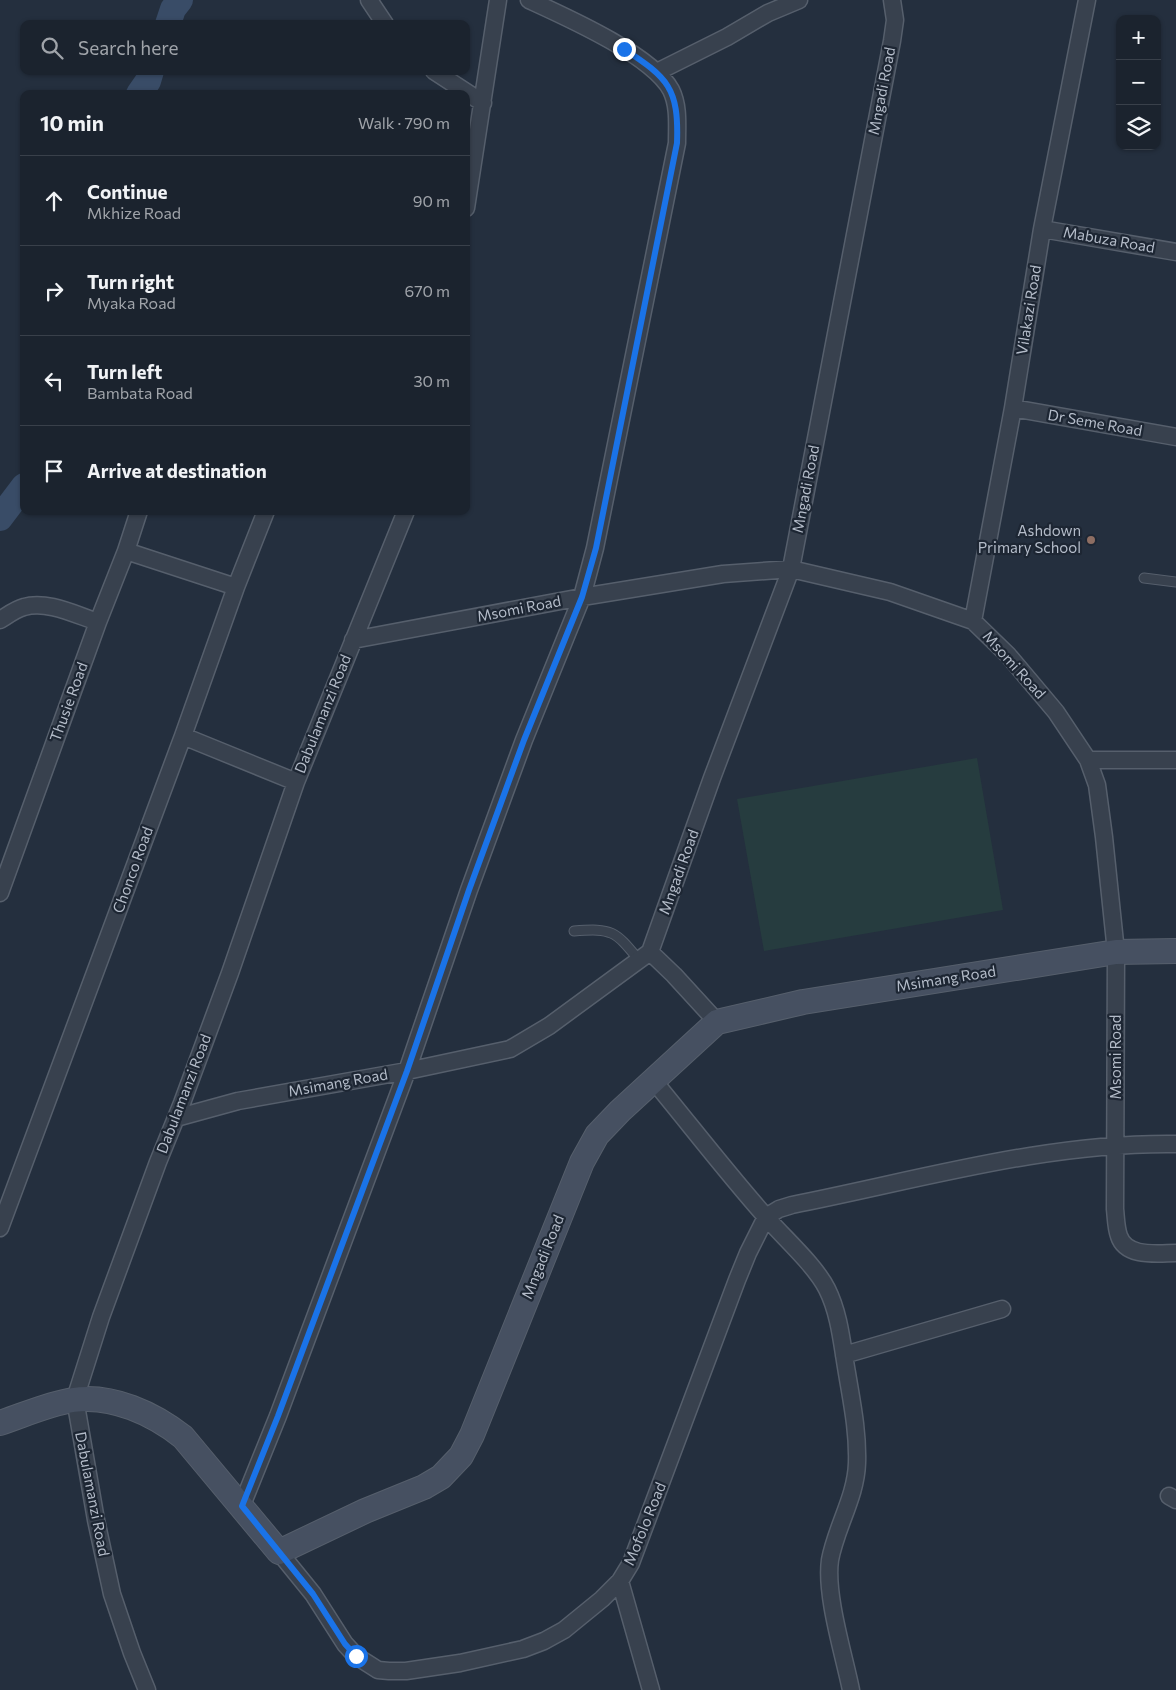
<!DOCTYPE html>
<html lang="en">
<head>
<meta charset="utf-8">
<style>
  body { margin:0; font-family:Commissioner,sans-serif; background:#282f3a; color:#f1f3f6 }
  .controls { position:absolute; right:15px; top:15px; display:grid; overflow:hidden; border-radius:10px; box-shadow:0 1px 4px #0004 }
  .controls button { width:45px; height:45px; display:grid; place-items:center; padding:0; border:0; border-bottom:1px solid #39404a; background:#1b232e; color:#f1f3f6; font:25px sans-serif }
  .stop { position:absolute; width:15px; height:15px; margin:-11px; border:4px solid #1a73e8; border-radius:50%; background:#fff }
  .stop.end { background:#1a73e8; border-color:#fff; box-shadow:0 1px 5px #0008 }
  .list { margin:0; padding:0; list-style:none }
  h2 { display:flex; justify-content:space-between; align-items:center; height:65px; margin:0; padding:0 20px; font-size:21px }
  h2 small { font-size:16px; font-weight:400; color:#a0a4aa }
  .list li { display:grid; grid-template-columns:32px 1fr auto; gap:15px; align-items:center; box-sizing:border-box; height:90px; padding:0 20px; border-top:1px solid #39404a }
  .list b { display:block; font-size:19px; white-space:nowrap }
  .list p { margin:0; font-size:16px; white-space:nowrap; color:#a0a4aa }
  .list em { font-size:16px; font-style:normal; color:#a0a4aa }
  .icon { flex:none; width:28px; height:28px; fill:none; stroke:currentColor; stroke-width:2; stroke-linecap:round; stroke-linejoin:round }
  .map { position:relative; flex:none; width:1176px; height:1690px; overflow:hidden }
  .search { position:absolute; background:#1b232e; box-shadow:0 1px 4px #0004; left:20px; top:20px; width:450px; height:55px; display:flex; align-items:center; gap:12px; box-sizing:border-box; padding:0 18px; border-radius:10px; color:#a0a4aa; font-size:19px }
  .panel { position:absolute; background:#1b232e; box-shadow:0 1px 4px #0004; left:20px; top:90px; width:450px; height:425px; border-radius:10px }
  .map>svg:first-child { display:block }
  .green { fill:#263c3f }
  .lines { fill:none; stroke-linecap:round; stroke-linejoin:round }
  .river { stroke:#394c67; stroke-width:26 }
  .lane-casing { stroke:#565f6c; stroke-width:11 }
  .street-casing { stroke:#565f6c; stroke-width:19 }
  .secondary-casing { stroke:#565f6c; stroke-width:26 }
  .lane { stroke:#38414e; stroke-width:9 }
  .street { stroke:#38414e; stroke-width:16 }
  .secondary { stroke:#465061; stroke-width:24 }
  .route { stroke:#1a73e8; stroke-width:6 }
  .education-dot { fill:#8d6e63; stroke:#1d2633; stroke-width:2 }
  .labels { text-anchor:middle; stroke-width:4.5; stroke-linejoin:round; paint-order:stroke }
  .street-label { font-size:15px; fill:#b4bcc9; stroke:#1d2633 }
  .poi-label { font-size:15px; fill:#b4bcc9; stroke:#1d2633; text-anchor:end }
</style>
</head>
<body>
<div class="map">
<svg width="1176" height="1690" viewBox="0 0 1176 1690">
  <rect width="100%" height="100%" fill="#242f3e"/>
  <!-- green -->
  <path class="green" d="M977,758l26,152 -239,41 -27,-152z"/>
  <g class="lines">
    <!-- river -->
    <path class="river" d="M168,24l5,-15 7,-9
      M139,94l9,-13 3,-10
      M0,518l24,-32"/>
    <!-- lane casing -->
    <g class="lane-casing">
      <path id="lane" d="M1144,578l32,4
        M574,931c39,-3 41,0 65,29"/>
    </g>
    <!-- street casing -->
    <g class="street-casing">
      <path id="street" d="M369,0l16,24
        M434,71l49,32
        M657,72l70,-35 41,-24 31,-13
        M466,208l32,-208
        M1042,229l134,23
        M1013,408l163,29
        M126,551l110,36
        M0,620c8,-5 16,-11 24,-13 23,-7 52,8 74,15
        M973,621l40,-213 29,-179 45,-229
        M353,640l229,-43 141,-23 68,-5 99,23 83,29 35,34 48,57 32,48 9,25 7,52 12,115 -1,257c1,9 1,19 4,27 7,22 39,17 57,17
        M183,736l113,46
        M1088,760h88
        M0,893l98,-271 28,-71 13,-40
        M650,952l62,-174 79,-209 101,-528 3,-21 -3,-20
        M650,952l24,23 43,47
        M653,1080c38,46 74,93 113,137 18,21 49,48 61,72 13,26 15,56 20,84 5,30 11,59 10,90 -1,34 -21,64 -27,97 -5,35 14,95 21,130
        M176,1118l62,-17 169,-30 103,-22 39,-23 101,-74
        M766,1217l13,-8 13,-4c127,-25 254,-63 384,-61
        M0,1228l183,-492 53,-149 30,-76
        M844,1355l158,-46
        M1169,1496l7,4
        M242,1505l36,-89 129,-345 62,-181 55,-150 58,-143 13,-49 82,-405c0,-18 2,-37 -6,-53 -19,-35 -105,-73 -142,-90
        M279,1552l34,42 32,50 11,12 22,14 11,1h17l54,-8 63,-14 21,-8 20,-11 38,-31 18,-18 11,-18 106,-283 11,-27 18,-36
        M620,1581l31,109
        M147,1690l-15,-37 -20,-59 -16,-74 -21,-121 26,-82 57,-155 24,-59 48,-130 66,-191 110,-271"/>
    </g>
    <!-- secondary casing -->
    <g class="secondary-casing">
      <path id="secondary" d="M0,1423c24,-8 48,-19 73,-23 39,-6 81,14 110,37l96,115 86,-41 59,-24 17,-10 20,-21 11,-21 110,-273 15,-27 23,-24 97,-89 86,-20 313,-50 60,-1"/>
    </g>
    <!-- lane -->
    <use href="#lane" class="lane"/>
    <!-- street -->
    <use href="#street" class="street"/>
    <!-- secondary -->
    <use href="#secondary" class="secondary"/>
  </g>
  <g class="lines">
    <!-- route -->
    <path class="route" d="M356,1656l-11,-12 -32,-50 -71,-88 36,-90 129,-345 62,-181 55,-150 58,-143 14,-49 81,-405c2,-55 -9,-65 -53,-94"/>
  </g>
  <!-- markers -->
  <circle class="education-dot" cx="1091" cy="540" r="5"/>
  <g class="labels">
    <!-- street labels -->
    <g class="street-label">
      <text transform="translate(882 91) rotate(-79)" y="5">Mngadi Road</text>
      <text transform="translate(1109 240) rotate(10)" y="5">Mabuza Road</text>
      <text transform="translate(1029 310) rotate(-81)" y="5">Vilakazi Road</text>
      <text transform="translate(1095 423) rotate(10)" y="5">Dr Seme Road</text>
      <text transform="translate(806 489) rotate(-79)" y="5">Mngadi Road</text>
      <text transform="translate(519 609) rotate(-11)" y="5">Msomi Road</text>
      <text transform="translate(1014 665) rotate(48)" y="5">Msomi Road</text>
      <text transform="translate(69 702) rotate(-70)" y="5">Thusie Road</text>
      <text transform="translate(323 714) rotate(-68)" y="5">Dabulamanzi Road</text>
      <text transform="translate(133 870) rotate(-70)" y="5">Chonco Road</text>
      <text transform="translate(679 872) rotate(-70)" y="5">Mngadi Road</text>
      <text transform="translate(946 979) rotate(-9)" y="5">Msimang Road</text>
      <text transform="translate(1116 1057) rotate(-90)" y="5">Msomi Road</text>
      <text transform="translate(338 1083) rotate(-10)" y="5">Msimang Road</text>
      <text transform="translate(184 1094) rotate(-69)" y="5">Dabulamanzi Road</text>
      <text transform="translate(543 1257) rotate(-68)" y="5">Mngadi Road</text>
      <text transform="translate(92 1494) rotate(79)" y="5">Dabulamanzi Road</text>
      <text transform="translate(645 1524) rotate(-68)" y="5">Mofolo Road</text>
    </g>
    <!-- poi labels -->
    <g class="poi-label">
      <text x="1081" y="536">Ashdown<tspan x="1081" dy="17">Primary School</tspan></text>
    </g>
  </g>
</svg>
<div class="controls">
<button>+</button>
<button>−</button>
<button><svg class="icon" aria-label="layers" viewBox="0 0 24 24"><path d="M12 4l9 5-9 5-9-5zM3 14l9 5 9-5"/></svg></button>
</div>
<div class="stop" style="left:356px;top:1656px"></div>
<div class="stop end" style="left:624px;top:49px"></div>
<div class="search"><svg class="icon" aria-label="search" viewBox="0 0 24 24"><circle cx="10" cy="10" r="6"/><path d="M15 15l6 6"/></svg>Search here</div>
<section class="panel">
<h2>10 min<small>Walk · 790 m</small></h2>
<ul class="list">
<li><svg class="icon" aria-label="ahead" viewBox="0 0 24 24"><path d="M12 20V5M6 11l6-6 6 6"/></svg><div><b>Continue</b><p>Mkhize Road</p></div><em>90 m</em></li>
<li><svg class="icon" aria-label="right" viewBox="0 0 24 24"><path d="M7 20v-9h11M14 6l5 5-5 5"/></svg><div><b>Turn right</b><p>Myaka Road</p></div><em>670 m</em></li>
<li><svg class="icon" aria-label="left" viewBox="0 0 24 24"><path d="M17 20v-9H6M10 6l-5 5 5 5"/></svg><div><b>Turn left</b><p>Bambata Road</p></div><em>30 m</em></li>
<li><svg class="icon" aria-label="arrive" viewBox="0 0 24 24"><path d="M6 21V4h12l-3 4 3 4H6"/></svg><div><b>Arrive at destination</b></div></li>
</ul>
</section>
</div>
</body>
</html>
